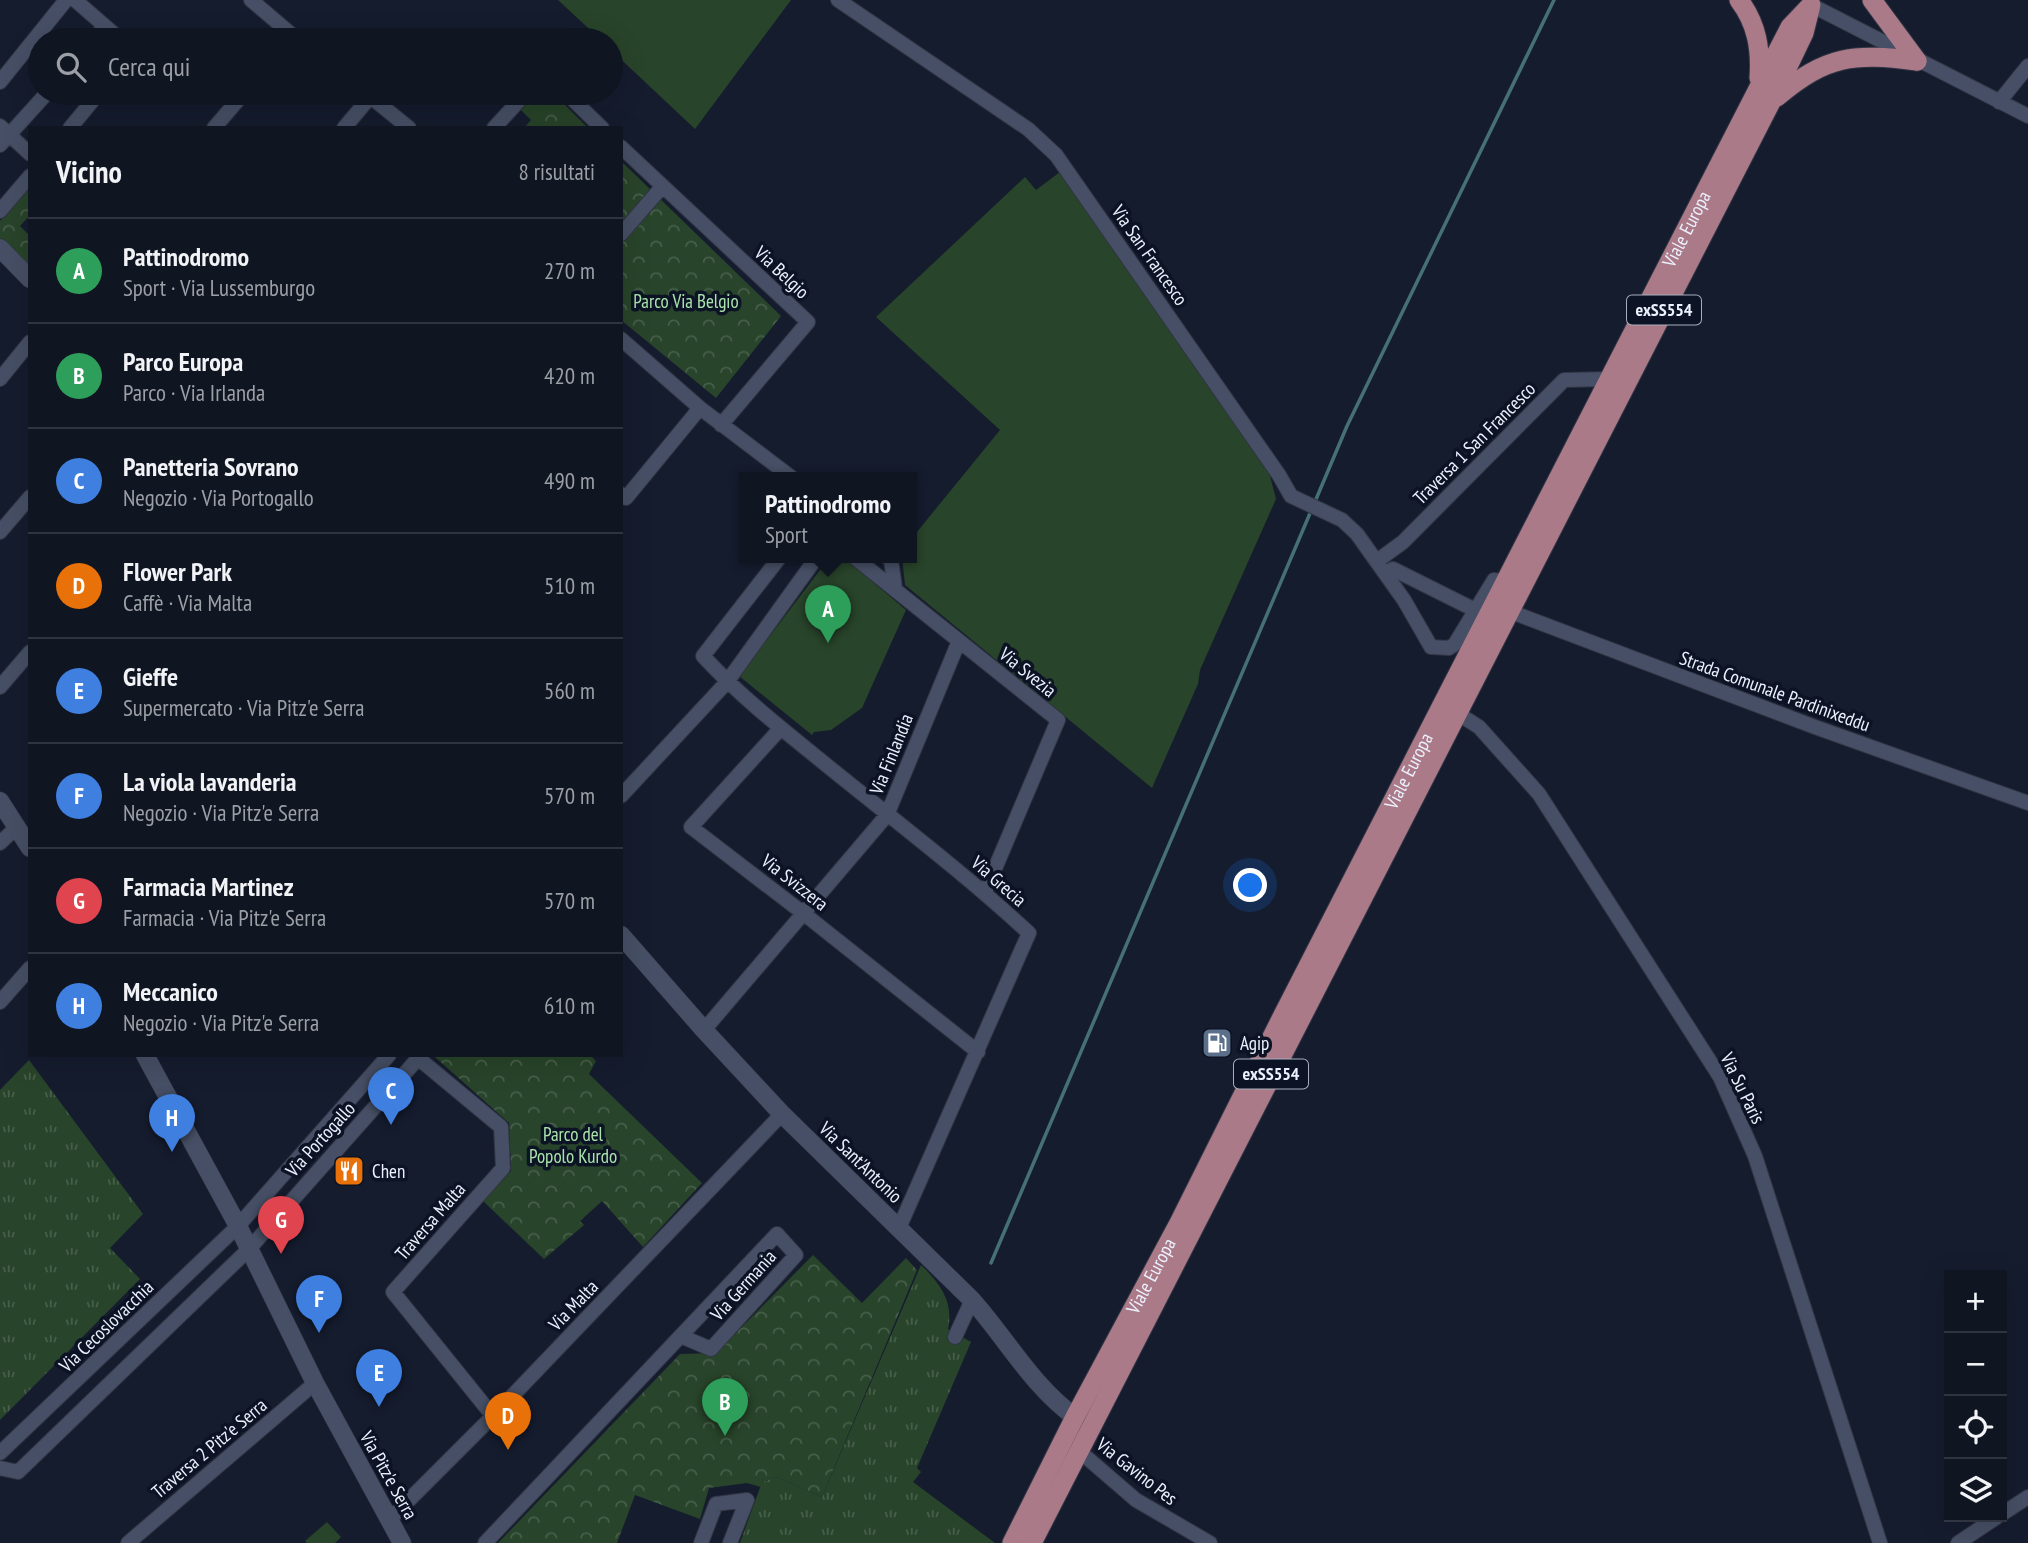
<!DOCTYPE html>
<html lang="it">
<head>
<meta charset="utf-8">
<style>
  body { margin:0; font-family:"PT Sans Narrow",sans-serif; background:#1e222f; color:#f1f3f6 }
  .controls { position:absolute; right:21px; bottom:21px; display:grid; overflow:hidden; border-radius:0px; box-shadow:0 7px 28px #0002 }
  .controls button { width:63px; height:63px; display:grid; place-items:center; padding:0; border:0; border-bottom:2px solid #303440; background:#101522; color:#f1f3f6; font:35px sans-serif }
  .you { position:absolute; left:1251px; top:886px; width:24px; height:24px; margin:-18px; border:5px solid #fff; border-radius:50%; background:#1a73e8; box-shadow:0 0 0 10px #1a73e833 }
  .badge { display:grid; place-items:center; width:46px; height:46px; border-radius:50%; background:#eba939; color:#fff; font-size:23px; font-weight:700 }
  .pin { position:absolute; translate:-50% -58px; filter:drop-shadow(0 2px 4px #0008) }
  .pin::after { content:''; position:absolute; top:37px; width:24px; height:21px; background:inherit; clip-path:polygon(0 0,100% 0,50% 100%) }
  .popup { position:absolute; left:739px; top:472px; width:178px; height:91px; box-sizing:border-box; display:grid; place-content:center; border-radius:0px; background:#101522; filter:drop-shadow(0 2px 5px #0005); font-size:23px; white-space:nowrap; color:#9c9fa5 }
  .popup b { font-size:26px; color:#f1f3f6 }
  .popup::after { content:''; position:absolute; left:50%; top:100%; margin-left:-14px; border:14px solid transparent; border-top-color:#101522 }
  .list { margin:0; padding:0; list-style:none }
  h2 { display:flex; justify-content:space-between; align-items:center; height:91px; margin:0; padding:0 28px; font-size:30px }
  h2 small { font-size:23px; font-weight:400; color:#9c9fa5 }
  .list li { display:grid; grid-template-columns:46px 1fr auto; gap:21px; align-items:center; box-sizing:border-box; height:105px; padding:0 28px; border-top:2px solid #303440 }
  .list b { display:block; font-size:26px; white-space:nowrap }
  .list p { margin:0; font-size:23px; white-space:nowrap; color:#9c9fa5 }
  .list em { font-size:23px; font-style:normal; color:#9c9fa5 }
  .icon { flex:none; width:38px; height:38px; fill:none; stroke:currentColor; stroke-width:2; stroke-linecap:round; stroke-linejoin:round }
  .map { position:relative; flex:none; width:2028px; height:1543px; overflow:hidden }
  .search { position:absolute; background:#101522; box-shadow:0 7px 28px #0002; left:28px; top:28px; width:595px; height:77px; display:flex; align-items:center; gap:18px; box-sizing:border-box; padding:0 24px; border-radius:38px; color:#9c9fa5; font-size:26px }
  .panel { position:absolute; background:#101522; box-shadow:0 7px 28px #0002; left:28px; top:126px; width:595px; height:931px; border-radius:0px }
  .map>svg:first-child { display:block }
  .grass { fill:url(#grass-tufts) }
  .park { fill:url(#park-crowns) }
  .pitch { fill:#28442a }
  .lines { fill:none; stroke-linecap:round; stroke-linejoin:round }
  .stream { stroke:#467076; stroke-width:3.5 }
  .minor-casing { stroke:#313544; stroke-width:16 }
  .tertiary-casing { stroke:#313544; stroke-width:19 }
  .primary-casing { stroke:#313544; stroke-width:21 }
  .minor { stroke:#464f65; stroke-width:14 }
  .tertiary { stroke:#464f65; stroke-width:18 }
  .primary { stroke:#ab7a88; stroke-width:19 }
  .labels { text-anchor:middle; stroke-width:7; stroke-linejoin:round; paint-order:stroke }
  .shield { fill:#0c1324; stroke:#a8aebd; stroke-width:2 }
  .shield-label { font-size:18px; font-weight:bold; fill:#ebf1fe }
  .street-label { font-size:19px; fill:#ebf1fe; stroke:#0c1324 }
  .park-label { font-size:19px; fill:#aae4ac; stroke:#0c1324 }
  .poi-label { font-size:19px; fill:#ebf1fe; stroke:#0c1324; text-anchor:start }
</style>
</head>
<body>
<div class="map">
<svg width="2028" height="1543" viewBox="0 0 2028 1543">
  <defs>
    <pattern id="grass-tufts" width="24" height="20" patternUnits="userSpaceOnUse" patternTransform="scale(1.75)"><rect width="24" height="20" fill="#28442a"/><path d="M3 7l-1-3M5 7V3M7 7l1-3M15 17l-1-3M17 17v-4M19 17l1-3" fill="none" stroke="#475f4a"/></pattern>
    <pattern id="park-crowns" width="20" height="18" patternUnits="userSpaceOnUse" patternTransform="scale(1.75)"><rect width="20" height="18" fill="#28442a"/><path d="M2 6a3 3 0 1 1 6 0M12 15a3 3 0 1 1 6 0" fill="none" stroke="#475f4a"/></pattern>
  </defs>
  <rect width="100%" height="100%" fill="#151c2e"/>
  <!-- grass -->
  <path class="grass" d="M29,1060l114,154 -33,34 30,31 -140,141v-330z
    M921,1265c19,18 33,37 27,64l23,13 -54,126 4,4 -8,10 82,61h-255l22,-61 14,-5 46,20z"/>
  <!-- park -->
  <path class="park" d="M536,93h17l35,35h-64l7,-8 -10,-10z
    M621,161l160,155 -65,82 -95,-78z
    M30,187v28l-10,11 10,10v32l-30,-30v-17z
    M437,1055h153l6,6 -7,13 113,109 -59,64 -41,-46 -22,20 4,4 -40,34 -61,-58 28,-30 -2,-48 -74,-66z
    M813,1255l49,48 44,-45 11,12 -95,227 -46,-20 -14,5 -1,5 -14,-4 -38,5 -9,31 -65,-24 -18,48h-119l182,-189 36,-1z"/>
  <!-- pitch -->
  <path class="pitch" d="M558,0h233l-96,129 -84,-79v-10h-10z
    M1060,172l191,267 19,37 6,23 -76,171 -2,14 -46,104 -247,-203 -3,-28h10v-19l88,-108 -124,-113 149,-140 11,13z
    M830,557h13l63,53 -44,98 -31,22 -17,2 -2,3 -73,-59z
    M327,1522l14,15 -6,6h-28l-2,-2z"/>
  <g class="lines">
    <!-- stream -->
    <path class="stream" d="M1314,504l33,-78 207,-426
      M991,1263l320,-752"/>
    <!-- minor casing -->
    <g class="minor-casing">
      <path id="minor" d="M75,0l46,40
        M251,0l47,40
        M838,0l190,129 28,26 223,320 12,21 51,24 15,14 47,66 27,47 18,1 6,-4 39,-64 12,2
        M1811,5l217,111
        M93,40l12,-14
        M0,82l66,-82
        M366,93l43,35
        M566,93l36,35
        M1999,102l29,-36
        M0,126l30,28
        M70,128l29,-35
        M214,128l30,-35
        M344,128l27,-32
        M494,128l32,-35
        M0,145l47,-52
        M621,147l187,175 -87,103
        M0,211l30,-35
        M621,234l41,-47
        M621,339l79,69 91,69
        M0,379l30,-37
        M621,494l5,4 74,-90
        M0,532l30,-35
        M780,557l-77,99c35,38 75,70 116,103 70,57 143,112 210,174l-130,295
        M854,557l204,163 -73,172
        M887,557l4,3 4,28
        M1377,561l26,-19 161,-162 45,-1
        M1385,573l8,-4 82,41
        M1509,611l306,116 213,76
        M0,687l30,-35
        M1457,713l22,14 60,67 181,283 35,79 125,387
        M781,728l-90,99 112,86 175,139
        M621,796l106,-114 90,-125
        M0,843l17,-16
        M0,1002l30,-34
        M704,1030l183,-215 72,-174
        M418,1058l83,69 2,41 -110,124 100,124
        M955,1337l17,-37
        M1078,1450l58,50 74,43
        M0,1453l238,-227 151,-171
        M0,1468l18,4 231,-223 172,-194
        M2002,1514l26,-17
        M389,1520l104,-104 289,-302
        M128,1543l187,-160
        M485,1543l292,-309 19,21 -85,94 -28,-12
        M701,1543l15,-39 31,-4 -17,43
        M1958,1543l39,-26"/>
    </g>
    <!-- tertiary casing -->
    <g class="tertiary-casing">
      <path id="tertiary" d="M0,248l30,31
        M0,801l30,47
        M621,935l83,95 78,84 190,186c34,38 60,86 103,117
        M145,1055l93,171 77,157 87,160"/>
    </g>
    <!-- primary casing -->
    <g class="primary-casing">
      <g id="primary">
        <path d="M1739,0c18,24 22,49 20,78"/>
        <path d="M1872,0l45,61"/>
        <path d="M1777,97c50,-42 76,-44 140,-36"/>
        <path id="s1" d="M1012,1543l63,-126 104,-194 102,-204 477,-930 32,-62 21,-22"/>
        <path d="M1032,1543l739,-1441 33,-69 6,-24"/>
      </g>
    </g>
    <!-- minor -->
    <use href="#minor" class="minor"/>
    <!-- tertiary -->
    <use href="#tertiary" class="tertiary"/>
    <!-- primary -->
    <use href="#primary" class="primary"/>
  </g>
  <!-- icons -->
  <defs>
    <g id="fuel-square" transform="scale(1.575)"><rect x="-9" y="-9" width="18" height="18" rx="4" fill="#5c6f8a" stroke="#0c1324"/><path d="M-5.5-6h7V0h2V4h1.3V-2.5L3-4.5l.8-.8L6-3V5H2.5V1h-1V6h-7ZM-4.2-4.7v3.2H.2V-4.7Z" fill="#fff"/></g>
    <g id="restaurant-square" transform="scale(1.575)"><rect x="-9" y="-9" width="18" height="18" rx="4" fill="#e8710a" stroke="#0c1324"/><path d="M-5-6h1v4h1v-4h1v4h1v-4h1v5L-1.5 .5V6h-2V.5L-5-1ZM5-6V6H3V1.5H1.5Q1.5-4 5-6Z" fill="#fff"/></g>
  </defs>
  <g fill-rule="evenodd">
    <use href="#fuel-square" x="1217" y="1043"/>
    <use href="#restaurant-square" x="349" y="1171"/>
  </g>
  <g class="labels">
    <!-- shield labels -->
    <g class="shield">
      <rect x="1627" y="295.5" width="74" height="29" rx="5"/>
      <rect x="1234" y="1059.5" width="74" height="29" rx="5"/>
    </g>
    <g class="shield-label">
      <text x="1664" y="316">exSS554</text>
      <text x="1271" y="1080">exSS554</text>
    </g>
    <!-- street labels -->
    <g class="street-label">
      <text dy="7" stroke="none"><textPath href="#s1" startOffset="1477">Viale Europa</textPath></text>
      <text transform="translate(1150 255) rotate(55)" y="7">Via San Francesco</text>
      <text transform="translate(782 272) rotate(43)" y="7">Via Belgio</text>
      <text transform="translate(1474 443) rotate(-45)" y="7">Traversa 1 San Francesco</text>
      <text transform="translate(1028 672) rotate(39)" y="7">Via Svezia</text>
      <text transform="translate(1775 691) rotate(20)" y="7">Strada Comunale Pardinixeddu</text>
      <text transform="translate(891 754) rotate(-68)" y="7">Via Finlandia</text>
      <text dy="7" stroke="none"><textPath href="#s1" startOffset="868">Viale Europa</textPath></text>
      <text transform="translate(999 881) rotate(41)" y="7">Via Grecia</text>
      <text transform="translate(795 882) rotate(38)" y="7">Via Svizzera</text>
      <text transform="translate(1743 1088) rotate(64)" y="7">Via Su Paris</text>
      <text transform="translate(320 1139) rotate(-48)" y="7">Via Portogallo</text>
      <text transform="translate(861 1162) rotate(44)" y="7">Via Sant'Antonio</text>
      <text transform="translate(430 1221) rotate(-49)" y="7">Traversa Malta</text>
      <text dy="7" stroke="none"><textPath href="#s1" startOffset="301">Viale Europa</textPath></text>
      <text transform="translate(743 1285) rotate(-48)" y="7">Via Germania</text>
      <text transform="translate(573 1305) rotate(-46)" y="7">Via Malta</text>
      <text transform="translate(106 1326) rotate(-44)" y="7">Via Cecoslovacchia</text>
      <text transform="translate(209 1448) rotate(-40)" y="7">Traversa 2 Pitz'e Serra</text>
      <text transform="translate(1137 1471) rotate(38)" y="7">Via Gavino Pes</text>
      <text transform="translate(389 1475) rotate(61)" y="7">Via Pitz'e Serra</text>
    </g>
    <!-- park labels -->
    <g class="park-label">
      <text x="686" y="308">Parco Via Belgio</text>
      <text x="573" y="1141">Parco del<tspan x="573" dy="22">Popolo Kurdo</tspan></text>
    </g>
    <!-- poi labels -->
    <g class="poi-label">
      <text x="1240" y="1050">Agip</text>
      <text x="372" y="1178">Chen</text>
    </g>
  </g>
</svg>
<div class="controls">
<button>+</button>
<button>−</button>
<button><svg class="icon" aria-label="locate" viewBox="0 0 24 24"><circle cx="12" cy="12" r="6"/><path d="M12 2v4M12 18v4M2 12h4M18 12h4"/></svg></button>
<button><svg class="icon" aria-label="layers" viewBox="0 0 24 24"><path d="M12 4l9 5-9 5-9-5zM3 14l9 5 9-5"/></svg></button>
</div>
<div class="you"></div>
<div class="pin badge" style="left:828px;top:643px;background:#2e9e5b">A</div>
<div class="popup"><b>Pattinodromo</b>Sport</div>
<div class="pin badge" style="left:725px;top:1436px;background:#2e9e5b">B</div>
<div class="pin badge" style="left:391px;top:1125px;background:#3f7fe0">C</div>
<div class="pin badge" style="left:508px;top:1450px;background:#e8710a">D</div>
<div class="pin badge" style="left:379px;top:1407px;background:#3f7fe0">E</div>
<div class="pin badge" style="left:319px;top:1333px;background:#3f7fe0">F</div>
<div class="pin badge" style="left:281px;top:1254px;background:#e0444e">G</div>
<div class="pin badge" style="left:172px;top:1152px;background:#3f7fe0">H</div>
<div class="search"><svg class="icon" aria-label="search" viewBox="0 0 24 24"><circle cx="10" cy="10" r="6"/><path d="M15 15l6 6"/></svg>Cerca qui</div>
<section class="panel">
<h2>Vicino<small>8 risultati</small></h2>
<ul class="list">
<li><span class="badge" style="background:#2e9e5b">A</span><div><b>Pattinodromo</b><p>Sport · Via Lussemburgo</p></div><em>270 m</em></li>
<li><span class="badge" style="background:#2e9e5b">B</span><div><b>Parco Europa</b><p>Parco · Via Irlanda</p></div><em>420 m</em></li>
<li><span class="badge" style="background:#3f7fe0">C</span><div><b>Panetteria Sovrano</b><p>Negozio · Via Portogallo</p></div><em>490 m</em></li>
<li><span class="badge" style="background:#e8710a">D</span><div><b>Flower Park</b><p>Caffè · Via Malta</p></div><em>510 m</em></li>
<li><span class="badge" style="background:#3f7fe0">E</span><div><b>Gieffe</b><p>Supermercato · Via Pitz'e Serra</p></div><em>560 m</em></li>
<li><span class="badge" style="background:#3f7fe0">F</span><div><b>La viola lavanderia</b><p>Negozio · Via Pitz'e Serra</p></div><em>570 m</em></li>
<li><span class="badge" style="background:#e0444e">G</span><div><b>Farmacia Martinez</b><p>Farmacia · Via Pitz'e Serra</p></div><em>570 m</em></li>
<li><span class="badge" style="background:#3f7fe0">H</span><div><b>Meccanico</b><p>Negozio · Via Pitz'e Serra</p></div><em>610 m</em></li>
</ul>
</section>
</div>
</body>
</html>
